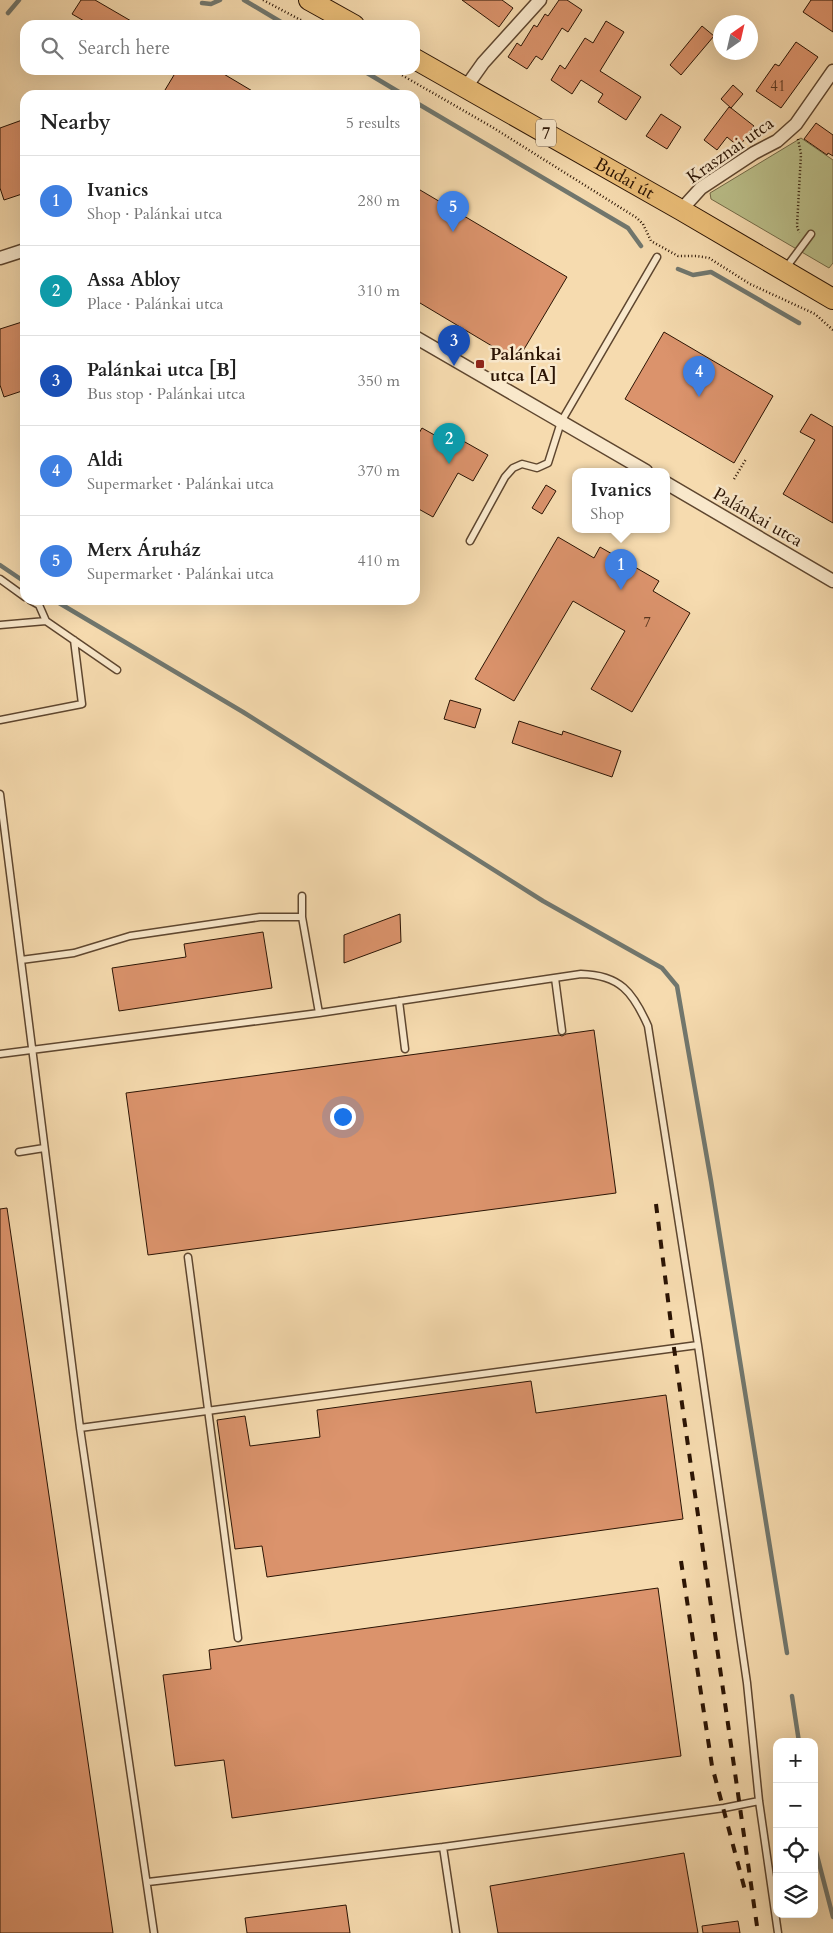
<!DOCTYPE html>
<html lang="en">
<head>
<meta charset="utf-8">
<style>
  body { margin:0; font-family:Cardo,serif; background:#f6f6f6; color:#222 }
  .controls { position:absolute; right:15px; bottom:15px; display:grid; overflow:hidden; border-radius:10px; box-shadow:0 5px 20px #0002 }
  .controls button { width:45px; height:45px; display:grid; place-items:center; padding:0; border:0; border-bottom:1px solid #e0e0e0; background:#fff; color:#222; font:25px sans-serif }
  .compass { position:absolute; left:713px; top:15px; width:45px; height:45px; border-radius:50%; background:#fff; box-shadow:0 5px 20px #0002; rotate:34deg }
  .you { position:absolute; left:342px; top:1116px; width:18px; height:18px; margin:-12px; border:4px solid #fff; border-radius:50%; background:#1a73e8; box-shadow:0 0 0 8px #1a73e833 }
  .badge { display:grid; place-items:center; width:32px; height:32px; border-radius:50%; background:#1a73e8; color:#fff; font-size:16px; font-weight:700 }
  .pin { position:absolute; translate:-50% -41px; filter:drop-shadow(0 1px 2px #0008) }
  .pin::after { content:''; position:absolute; top:26px; width:18px; height:15px; background:inherit; clip-path:polygon(0 0,100% 0,50% 100%) }
  .popup { position:absolute; left:572px; top:468px; width:98px; height:65px; box-sizing:border-box; display:grid; place-content:center; border-radius:10px; background:#fff; filter:drop-shadow(0 1px 4px #0005); font-size:16px; white-space:nowrap; color:#767676 }
  .popup b { font-size:19px; color:#222 }
  .popup::after { content:''; position:absolute; left:50%; top:100%; margin-left:-10px; border:10px solid transparent; border-top-color:#fff }
  .list { margin:0; padding:0; list-style:none }
  h2 { display:flex; justify-content:space-between; align-items:center; height:65px; margin:0; padding:0 20px; font-size:21px }
  h2 small { font-size:16px; font-weight:400; color:#767676 }
  .list li { display:grid; grid-template-columns:32px 1fr auto; gap:15px; align-items:center; box-sizing:border-box; height:90px; padding:0 20px; border-top:1px solid #e0e0e0 }
  .list b { display:block; font-size:19px; white-space:nowrap }
  .list p { margin:0; font-size:16px; white-space:nowrap; color:#767676 }
  .list em { font-size:16px; font-style:normal; color:#767676 }
  .icon { flex:none; width:28px; height:28px; fill:none; stroke:currentColor; stroke-width:2; stroke-linecap:round; stroke-linejoin:round }
  .map { position:relative; flex:none; width:833px; height:1933px; overflow:hidden }
  .search { position:absolute; background:#fff; box-shadow:0 5px 20px #0002; left:20px; top:20px; width:400px; height:55px; display:flex; align-items:center; gap:12px; box-sizing:border-box; padding:0 18px; border-radius:15px; color:#767676; font-size:19px }
  .panel { position:absolute; background:#fff; box-shadow:0 5px 20px #0002; left:20px; top:90px; width:400px; height:515px; border-radius:15px }
  .map>svg:first-child { display:block }
  .green { fill:#bbc08b; stroke:#736a48 }
  .lines { fill:none; stroke-linecap:round; stroke-linejoin:round }
  .stream { stroke:#71776e; stroke-width:4.5 }
  .building { fill:#db936c; stroke:#2b1404 }
  .service-casing { stroke:#5e462f; stroke-width:9 }
  .minor-casing { stroke:#5e462f; stroke-width:15 }
  .primary-casing { stroke:#2b1404; stroke-width:22 }
  .path { stroke:#2b1404; stroke-width:2.5; stroke-dasharray:1 2.5; stroke-linecap:butt }
  .service { stroke:#f9e8cb; stroke-width:6 }
  .minor { stroke:#f9e8cb; stroke-width:12 }
  .primary { stroke:#ebbe78; stroke-width:20 }
  .rail { stroke:#2b1404; stroke-width:4; stroke-dasharray:9 9; stroke-linecap:butt }
  .poi-dot { fill:#8f2418; stroke:#f9e8cb; stroke-width:2 }
  .labels { text-anchor:middle; stroke-width:5; stroke-linejoin:round; paint-order:stroke }
  .number-label { font-size:15px; fill:#57341e }
  .shield { fill:#f9e8cb; stroke:#695440; stroke-width:1 }
  .shield-label { font-size:16px; font-weight:bold; fill:#2b1404 }
  .street-label { font-size:18px; fill:#2b1404; stroke:#f9e8cb }
  .poi-label { font-size:18px; font-weight:bold; fill:#2b1404; stroke:#f9e8cb; text-anchor:start }
</style>
</head>
<body>
<div class="map">
<svg width="833" height="1933" viewBox="0 0 833 1933">
  <rect width="100%" height="100%" fill="#f6dbaf"/>
  <filter id="stains"><feTurbulence type="fractalNoise" baseFrequency=".004" numOctaves="4"/><feColorMatrix values="0 0 0 0 .2 0 0 0 0 .09 0 0 0 0 .02 0 0 0 .5 -.17"/></filter>
  <radialGradient id="worn" r=".72"><stop offset=".6" stop-color="#630" stop-opacity="0"/><stop offset="1" stop-color="#630" stop-opacity=".3"/></radialGradient>
  <!-- green -->
  <path class="green" d="M801,138l32,22v103l-4,5 -118,-69 -1,-6z"/>
  <g class="lines">
    <!-- stream -->
    <path class="stream" d="M244,0l42,25
      M202,3l9,1 9,-4
      M8,13l11,-13
      M362,70l42,25
      M415,102l213,126 13,18
      M678,269l15,6 18,-3 88,51
      M0,565l25,17
      M54,600l189,112 300,189 119,67 15,18 34,195 76,472
      M792,1696l7,46
      M814,1844l19,73"/>
  </g>
  <!-- building -->
  <path class="building" d="M81,0h14l43,25h-47l-19,-11z
    M462,0h40l11,8 -14,19z
    M559,0h8l15,10 -14,22 -6,-4 -20,32 -6,-4 -9,13 -19,-12 9,-14 4,3 13,-21 3,2 8,-13 3,2z
    M811,0h22v32l-30,-20z
    M606,21l18,11 -24,39 41,26 -15,23 -28,-18 5,-8 -22,-14 -9,14 -21,-14 9,-15 5,4 20,-31 8,5z
    M702,26l12,10 -33,39 -11,-10z
    M796,42l22,15 -37,51 -25,-17 19,-27 4,2z
    M177,70h40l42,25h-97z
    M733,85l10,9 -12,14 23,18 -15,21 -12,-10 -10,13 -13,-10 25,-33 2,1 -10,-9z
    M661,114l20,13 -14,22 -21,-13z
    M25,119v74l-21,7 -4,-12v-60z
    M816,123l17,12v21l-5,-3 -1,2 -23,-16z
    M415,187l152,90 -50,84 -102,-61z
    M25,321v69l-21,7 -4,-12v-56z
    M664,332l109,64 -39,67 -109,-64z
    M811,414l22,13v96l-50,-29 32,-54 -15,-8z
    M422,428l23,13 4,-8 39,22 -15,26 -15,-8 -25,44 -18,-10v-67z
    M546,485l10,6 -14,23 -10,-6z
    M558,537l36,21 6,-11 59,34 -6,10 37,22 -58,99 -41,-23 34,-58 -52,-30 -59,100 -39,-22z
    M450,700l31,9 -6,19 -31,-9z
    M519,721l43,14 1,-4 58,20 -9,26 -100,-34z
    M400,914l1,28 -57,21v-28z
    M263,932l9,56 -153,23 -7,-43 74,-11 -2,-13z
    M594,1030l22,163 -468,62 -22,-162 433,-58 3,1 4,-2z
    M7,1208l106,725h-113v-724z
    M531,1381l5,32 130,-18 17,124 -416,58 -5,-31 -27,3 -18,-129 28,-4 5,30 70,-9 -3,-27z
    M658,1588l23,168 -449,62 -8,-58 -49,6 -12,-91 48,-6 -2,-19z
    M684,1853l14,80h-200l-8,-47z
    M346,1905l4,28h-103l-2,-15z
    M738,1921l2,12h-37l-1,-7z"/>
  <g class="lines">
    <!-- service casing -->
    <g class="service-casing">
      <path id="service" d="M785,269l26,-35
        M470,541l35,-64 8,-9 9,-4 15,4 11,-5 13,-41 96,-165
        M0,579l25,18
        M30,600l9,5 7,16
        M0,625l46,-4 71,49
        M0,720l82,-16 -8,-64
        M0,794l80,634 74,505
        M302,896v21l17,96
        M21,960l53,-7 56,-17 130,-19h42
        M555,978l7,53
        M399,1001l6,48
        M0,1054l319,-41 262,-39c39,1 52,18 67,52l50,319 49,338 12,118 19,132
        M19,1152l25,-4
        M188,1257l50,381
        M80,1428l618,-83
        M443,1847l13,86
        M148,1882l295,-35 281,-39 35,-7"/>
    </g>
    <!-- minor casing -->
    <g class="minor-casing">
      <path id="minor" d="M466,87l17,-24 57,-63
        M681,210l20,-22 53,-35 23,-12 19,-17 37,-53
        M0,258l25,-8
        M415,337l231,134
        M666,483l167,98"/>
    </g>
    <!-- primary casing -->
    <g class="primary-casing">
      <g id="primary">
        <path d="M309,0l45,25"/>
        <path id="s1" d="M415,59l266,151 152,89"/>
      </g>
    </g>
    <!-- path -->
    <path class="path" d="M263,0l47,25
      M393,70l99,57 145,91 6,6 8,17 27,15h19l12,2 41,26 65,30 18,16
      M798,139l3,15 -4,72 2,7
      M734,479l12,-20"/>
    <!-- service -->
    <use href="#service" class="service"/>
    <!-- minor -->
    <use href="#minor" class="minor"/>
    <!-- primary -->
    <use href="#primary" class="primary"/>
    <!-- rail -->
    <path class="rail" d="M656,1204l18,144 84,585
      M681,1561l31,205 34,128"/>
  </g>
  <!-- markers -->
  <rect class="poi-dot" x="475" y="359" width="10" height="10" rx="2.5"/>
  <g class="labels">
    <!-- number labels -->
    <g class="number-label">
      <text x="778" y="91">41</text>
      <text x="647" y="627">7</text>
    </g>
    <!-- shield labels -->
    <rect class="shield" x="536" y="119.5" width="20" height="27" rx="4"/>
    <g class="shield-label">
      <text x="546" y="139">7</text>
    </g>
    <!-- street labels -->
    <g class="street-label">
      <text transform="translate(730 150) rotate(-35)" y="6">Krasznai utca</text>
      <text dy="6" stroke="none"><textPath href="#s1" startOffset="241">Budai út</textPath></text>
      <text transform="translate(758 517) rotate(30)" y="6">Palánkai utca</text>
    </g>
    <!-- poi labels -->
    <g class="poi-label">
      <text x="490" y="360">Palánkai<tspan x="490" dy="21">utca [A]</tspan></text>
    </g>
  </g>
  <rect width="100%" height="100%" filter="url(#stains)"/>
  <rect width="100%" height="100%" fill="url(#worn)"/>
</svg>
<div class="controls">
<button>+</button>
<button>−</button>
<button><svg class="icon" aria-label="locate" viewBox="0 0 24 24"><circle cx="12" cy="12" r="6"/><path d="M12 2v4M12 18v4M2 12h4M18 12h4"/></svg></button>
<button><svg class="icon" aria-label="layers" viewBox="0 0 24 24"><path d="M12 4l9 5-9 5-9-5zM3 14l9 5 9-5"/></svg></button>
</div>
<svg class="compass" viewBox="-18 -18 36 36"><path d="M0-13l5 13h-10z" fill="#e53935"/><path d="M0 13l5-13h-10z" fill="#767676"/></svg>
<div class="you"></div>
<div class="pin badge" style="left:621px;top:590px;background:#3f7fe0">1</div>
<div class="popup"><b>Ivanics</b>Shop</div>
<div class="pin badge" style="left:449px;top:464px;background:#0f9aa8">2</div>
<div class="pin badge" style="left:454px;top:366px;background:#1a4fb4">3</div>
<div class="pin badge" style="left:699px;top:397px;background:#3f7fe0">4</div>
<div class="pin badge" style="left:453px;top:232px;background:#3f7fe0">5</div>
<div class="search"><svg class="icon" aria-label="search" viewBox="0 0 24 24"><circle cx="10" cy="10" r="6"/><path d="M15 15l6 6"/></svg>Search here</div>
<section class="panel">
<h2>Nearby<small>5 results</small></h2>
<ul class="list">
<li><span class="badge" style="background:#3f7fe0">1</span><div><b>Ivanics</b><p>Shop · Palánkai utca</p></div><em>280 m</em></li>
<li><span class="badge" style="background:#0f9aa8">2</span><div><b>Assa Abloy</b><p>Place · Palánkai utca</p></div><em>310 m</em></li>
<li><span class="badge" style="background:#1a4fb4">3</span><div><b>Palánkai utca [B]</b><p>Bus stop · Palánkai utca</p></div><em>350 m</em></li>
<li><span class="badge" style="background:#3f7fe0">4</span><div><b>Aldi</b><p>Supermarket · Palánkai utca</p></div><em>370 m</em></li>
<li><span class="badge" style="background:#3f7fe0">5</span><div><b>Merx Áruház</b><p>Supermarket · Palánkai utca</p></div><em>410 m</em></li>
</ul>
</section>
</div>
</body>
</html>
